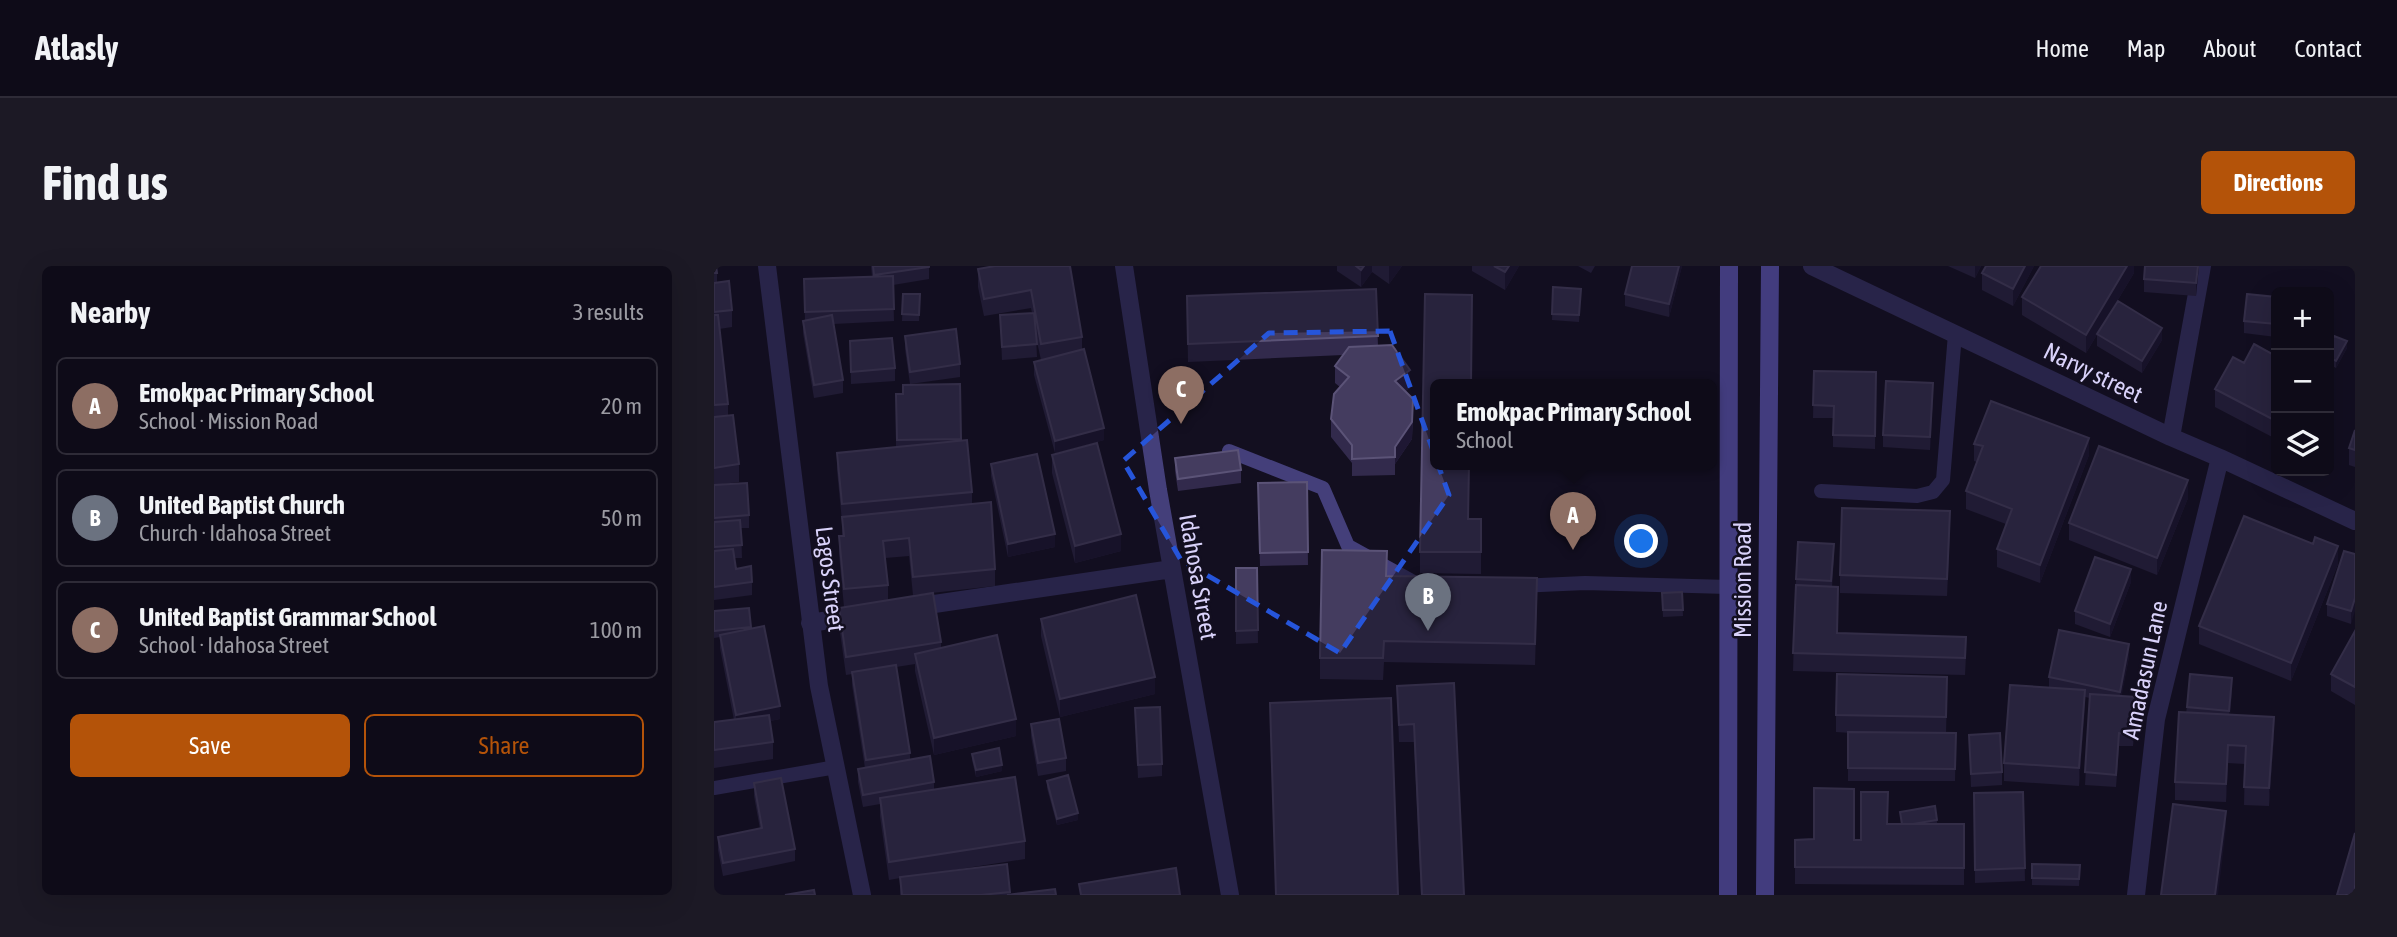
<!DOCTYPE html>
<html lang="en">
<head>
<meta charset="utf-8">
<style>
  body { margin:0; font-family:"Asap Condensed",sans-serif; background:#1c1925; color:#f1f3f6 }
  .controls { position:absolute; right:21px; top:21px; display:grid; overflow:hidden; border-radius:10px; box-shadow:0 7px 28px #0002 }
  .controls button { width:63px; height:63px; display:grid; place-items:center; padding:0; border:0; border-bottom:2px solid #2e2b37; background:#0e0b18; color:#f1f3f6; font:35px sans-serif }
  .you { position:absolute; left:928px; top:276px; width:24px; height:24px; margin:-18px; border:5px solid #fff; border-radius:50%; background:#1a73e8; box-shadow:0 0 0 10px #1a73e833 }
  .badge { display:grid; place-items:center; width:46px; height:46px; border-radius:50%; background:#b45309; color:#fff; font-size:23px; font-weight:700 }
  .pin { position:absolute; translate:-50% -58px; filter:drop-shadow(0 2px 4px #0008) }
  .pin::after { content:''; position:absolute; top:37px; width:24px; height:21px; background:inherit; clip-path:polygon(0 0,100% 0,50% 100%) }
  .popup { position:absolute; left:716px; top:113px; width:287px; height:91px; box-sizing:border-box; display:grid; place-content:center; border-radius:10px; background:#0e0b18; filter:drop-shadow(0 2px 5px #0005); font-size:23px; white-space:nowrap; color:#9b9ba2 }
  .popup b { font-size:26px; color:#f1f3f6 }
  .popup::after { content:''; position:absolute; left:50%; top:100%; margin-left:-14px; border:14px solid transparent; border-top-color:#0e0b18 }
  .list { margin:0; padding:0; list-style:none }
  h2 { display:flex; justify-content:space-between; align-items:center; height:91px; margin:0; padding:0 28px; font-size:30px }
  h2 small { font-size:23px; font-weight:400; color:#9b9ba2 }
  .list li { display:grid; grid-template-columns:46px 1fr auto; gap:21px; align-items:center; box-sizing:border-box; height:98px; margin:0 14px 14px; padding:0 14px; border:2px solid #2e2b37; border-radius:10px }
  .list b { display:block; font-size:26px; white-space:nowrap }
  .list p { margin:0; font-size:23px; white-space:nowrap; color:#9b9ba2 }
  .list em { font-size:23px; font-style:normal; color:#9b9ba2 }
  .actions { display:flex; gap:14px; padding:21px 28px }
  .actions a { flex:1; padding:16px 0; border:2px solid #b45309; border-radius:10px; text-align:center; font-size:24px; color:#b45309 }
  .actions .main { background:#b45309; color:#fff }
  .icon { flex:none; width:38px; height:38px; fill:none; stroke:currentColor; stroke-width:2; stroke-linecap:round; stroke-linejoin:round }
  .map { position:relative; flex:none; width:1641px; height:629px; overflow:hidden; border-radius:10px }
  header { display:flex; align-items:center; gap:42px; box-sizing:border-box; height:98px; padding:0 35px; background:#0e0b18; border-bottom:2px solid #2e2b37 }
  header strong { font-size:33px }
  nav { display:flex; gap:38px; margin-inline-start:auto; font-size:24px }
  .intro { display:flex; align-items:center; justify-content:space-between; box-sizing:border-box; height:168px; padding:0 42px }
  h1 { margin:0; font-size:49px }
  .button { padding:18px 32px; border-radius:10px; background:#b45309; color:#fff; font-size:24px; font-weight:700 }
  main { display:flex; gap:42px; padding:0 42px }
  aside { flex:1; background:#0e0b18; border-radius:10px; box-shadow:0 7px 28px #0002 }
  .map>svg:first-child { display:block }
  .lines { fill:none; stroke-linecap:round; stroke-linejoin:round }
  .lane { stroke:#443f7a; stroke-width:14 }
  .street { stroke:#443f7a; stroke-width:18 }
  .secondary { stroke:#7c73f0; stroke-width:18 }
  .wall { fill:#322a4c }
  .shaded-wall { fill:#1e1733 }
  .building { fill:#443c5f; stroke:#5b5377; stroke-width:2 }
  .marked { fill:none; stroke:#2655da; stroke-width:5; stroke-dasharray:14 9; stroke-linejoin:round }
  .labels { text-anchor:middle; stroke-width:5; stroke-linejoin:round; paint-order:stroke }
  .street-label { font-size:24px; fill:#d9d2fa; stroke:#130f20 }
</style>
</head>
<body>
<header>
<strong>Atlasly</strong>
<nav><a>Home</a><a>Map</a><a>About</a><a>Contact</a></nav>
</header>
<div class="intro"><h1>Find us</h1><a class="button">Directions</a></div>
<main>
<aside>
<h2>Nearby<small>3 results</small></h2>
<ul class="list">
<li><span class="badge" style="background:#8d6e63">A</span><div><b>Emokpac Primary School</b><p>School · Mission Road</p></div><em>20 m</em></li>
<li><span class="badge" style="background:#6b7280">B</span><div><b>United Baptist Church</b><p>Church · Idahosa Street</p></div><em>50 m</em></li>
<li><span class="badge" style="background:#8d6e63">C</span><div><b>United Baptist Grammar School</b><p>School · Idahosa Street</p></div><em>100 m</em></li>
</ul>
<div class="actions"><a class="main">Save</a><a>Share</a></div>
</aside>
<div class="map">
<svg width="1641" height="629" viewBox="0 0 1641 629">
  <rect width="100%" height="100%" fill="#130f20"/>
  <g class="lines">
    <!-- lane -->
    <path class="lane" d="M515,185l94,37 25,58 69,38
      M1107,225l96,5 16,-4 10,-12 12,-146
      M806,320l65,-3 143,4
      M0,522l122,-21"/>
    <!-- street -->
    <path class="street" d="M53,0l52,420 43,209
      M410,0l34,224 72,405
      M1098,0l359,171 49,21 135,63
      M1457,171l31,-171
      M200,341l258,-38
      M96,357l52,-8
      M1422,629l20,-176 64,-261"/>
    <!-- secondary -->
    <path class="secondary" d="M1014,629l1,-629
      M1051,629l5,-629"/>
  </g>
  <!-- wall -->
  <path class="wall" d="M0,0l3,7v10l15,27v17l-13,2 9,75v12l11,48v18l-25,3z
    M157,0h58v13l-36,6 1,36 -61,3 10,56v13l-29,5 -11,-65v-12l2,-1 -1,-41 68,-3z
    M356,0l12,71v12l22,91 -49,13 -21,-78v-13l7,-2 -5,-23 1,20 -35,3 -2,-45 32,-2 -1,-5 -47,8 -6,-29v-18z
    M623,0h65l-13,18 -17,-12 -11,15 -24,-16z
    M758,0h47l-14,24 -33,-19z
    M864,0h17l-4,7z
    M918,0h50l-13,51 -44,-11v-12z
    M1234,0h33l-6,12z
    M1320,0l-21,40 -31,-16v-17z
    M1420,0v7l-48,80 -64,-38v-18z
    M1485,0l-3,30 -52,-4v-13z
    M839,21l28,2 -2,33 -27,-2z
    M662,23l2,57 32,42 -5,3 8,25 -1,23 -17,25v11l-43,1v-13l-21,-26v-18l9,-32 -5,-4v-17l8,-11 -155,7 -1,-66z
    M189,28h17l-1,27h-17z
    M1562,31v40l-32,-4v-12z
    M1383,68l65,6 -20,33 -45,-27z
    M191,70l55,28v13l-50,7 -5,-35z
    M136,75l45,27v13l-44,3z
    M1615,81l18,1 -11,20 -7,-4z
    M1562,90v83l-61,-32v-18l29,-26z
    M1100,105l62,1 -1,77 -42,-2v-29h-20z
    M246,118l1,57 11,51v12l23,65v17l-82,9 -4,-39 -24,2 3,27v15l53,42v6l75,88 -82,19 -19,-84v-7l-19,3 14,86v6l24,23v8l91,51v18l-91,14 73,-9 3,31h46h-156v-17l-11,2 -9,-64v-12l-17,3 -5,-25v-13l7,-1 -13,-83v-11l-6,1 -7,-50v-17l5,-1 -5,-53v-18h3v-15l-5,-51v-17l59,-6v-53h7z
    M1219,130l-3,54 -47,-3v-12z
    M1641,164v37l-6,-2v-17z
    M1260,178l115,11 -49,128 -43,-16v-18l9,-25 -40,-15v-18l11,-29 -3,-1z
    M338,189l69,96 -46,12 -23,-90z
    M461,192l66,12v13l-63,8 -3,-20z
    M277,198l64,83 -47,10 -17,-81z
    M593,216l1,83 -48,1 -2,-83z
    M0,219l35,30v13h-8l1,30h-8l2,11 16,13v13l-38,5z
    M1474,232l-31,77 -88,-35v-17z
    M755,253h12v55l-61,-1v-21z
    M1236,263l-3,67 -107,-3v-18z
    M1641,288l-4,70 -24,-8v-12z
    M1120,290l-2,31 5,46 129,22 -1,20 -172,-4 3,-92z
    M1624,298l-47,117 -92,-37v-18z
    M522,302h21l1,75 -22,1z
    M673,310l150,24 -2,65 -151,-3 -1,18 -63,-1v-21z
    M1417,316l-21,55 -35,-13v-13z
    M968,326l1,24 -20,1 -1,-24z
    M35,342l2,21 29,90 -10,2 3,21v17l-59,9v-46l20,-2 -14,-72v-11l-6,1v-27z
    M327,353l114,75 -95,23 -19,-81z
    M1641,365v74l-24,-14v-17z
    M1415,391l-8,39 15,13 -3,37h-14l-3,41 -31,-2 5,-87 -5,-1 -6,89 -75,-5v-18l45,-75v-11z
    M740,417l10,212h-43l-7,-153h-15l-2,-56z
    M1518,425l-2,23 44,20 -5,72 -25,-1 1,-41 -17,-1 -2,39 -51,-2v-18l12,-75z
    M1233,428l-1,39h10l-1,48h-107v-49l4,1 -16,-1v-17z
    M556,437l128,192h-122z
    M421,442l27,56v12l-24,2z
    M317,458l35,34v13l-28,5 -7,-40z
    M1255,469l33,37v13l-31,2z
    M258,488l30,17 -26,6 -4,-17z
    M333,515l31,39 -21,5 -10,-37z
    M40,517l41,66v12l-72,15 -5,-26v-13l42,-8 -6,-33z
    M1309,526l2,89 -50,2 -1,-90z
    M1186,546l37,8v4h27v61l-169,-1v-44h66l26,-16h14z
    M1318,598l48,1 -1,21 -47,-1z"/>
  <!-- shaded-wall -->
  <path class="shaded-wall" d="M650,0h8v6l-11,15v-17z
    M675,0h13l-13,18z
    M795,0h10l-14,24v-18z
    M965,0h3l-13,51v-13z
    M1261,0h6l-6,12z
    M1311,0h9l-21,40v-17z
    M1413,0h7v7l-48,80v-18z
    M1484,0h1l-3,30v-13z
    M1448,62v12l-20,33v-12z
    M1633,75v7l-11,20v-7z
    M696,104v18l-15,11v-18z
    M1219,117v13l-3,54v-13z
    M699,133l-1,40 -17,25v-17z
    M390,162v12l-49,13v-12z
    M1375,172v17l-49,128v-18z
    M1474,214v18l-31,77v-17z
    M341,268v13l-47,10v-13z
    M407,268v17l-46,12v-17z
    M1624,280v18l-47,117v-18z
    M1417,303v13l-21,55v-13z
    M1641,332v13l-4,13v-13z
    M1415,378v13l-9,48v-13z
    M441,411v17l-95,23v-18z
    M1518,412v13l-3,33v-13z
    M1371,424v18l-6,78v-18z
    M66,440v13l-44,9v-13z
    M1560,451v17l-5,72v-18z
    M302,453v17l-82,19v-17z
    M1514,479v18l-2,39v-18z
    M288,499v6l-26,6v-7z
    M1512,545v17l-8,67h-3z
    M364,547v7l-21,5v-6z"/>
  <!-- building -->
  <path class="building" d="M0,0h2l1,7h-3z
    M159,0h56v1l-55,8z
    M281,0h75l12,71 -41,7 -10,-54 -47,9 -6,-30z
    M642,0h8l-3,4z
    M780,0h15l-4,6z
    M918,0h47l-10,38 -44,-10z
    M1272,0h39l-12,23 -31,-16z
    M1327,0h86l-41,69 -64,-38z
    M1431,0h53l-2,17 -52,-4z
    M179,10l1,33 -89,3 -1,-33z
    M15,15l3,29 -18,2v-29z
    M839,21l28,2 -2,26 -27,-1z
    M662,23l2,47 -190,8 -1,-48z
    M189,28h17l-1,21 -17,-1z
    M711,28l47,1 -1,89h-36v80h34l-1,55h13v33h-61z
    M1533,28l29,3v27l-32,-3z
    M1404,35l44,27 -20,33 -45,-27z
    M320,47l3,31 -35,3 -2,-32z
    M0,49h4l10,89 -14,1z
    M118,49l11,65 -29,5 -11,-64z
    M242,63l4,35 -50,8 -5,-36z
    M1620,70l13,5 -11,20 -7,-4v-10z
    M178,72l3,30 -44,4 -1,-31z
    M1540,78l22,12v65l-61,-32 18,-32 11,6z
    M678,79l18,25 -15,11 18,18 -1,23 -17,25v10l-43,2v-14l-21,-26 3,-25 15,-17 -14,-11 14,-19z
    M370,83l20,79 -49,13 -21,-79z
    M1100,105l62,1 -1,64 -42,-1 1,-29 -21,-1z
    M1172,115l47,2 -3,54 -47,-2z
    M246,118l1,55 -64,1 -1,-46h7v-9z
    M1277,135l98,37 -49,127 -43,-16 15,-40 -46,-18 17,-45 -9,-2z
    M19,149l6,49 -25,4v-51z
    M1641,164v20l-6,-2z
    M253,174l5,52 -130,12 -5,-51z
    M383,177l24,91 -46,12 -23,-91z
    M1385,180l89,34 -31,78 -88,-35z
    M524,184l3,20 -63,9 -3,-21z
    M323,188l18,80 -47,10 -17,-80z
    M593,216l1,70 -48,1 -2,-70z
    M33,217l2,32 -35,3v-33z
    M277,236l4,67 -82,8 -4,-39 -26,3 5,44 -44,4 -5,-53h5l-2,-19z
    M1128,242l108,3 -3,68 -107,-4z
    M1530,250l69,28 2,-7 23,9 -47,117 -92,-37z
    M26,254l2,25 -28,2v-25z
    M1084,276l36,2 -3,37 -35,-2z
    M19,283l3,20 15,-3 1,16 -38,5v-36z
    M608,284l65,1 -1,25 151,2 -2,66 -151,-3 -1,17h-63z
    M1630,285l11,3v44l-4,13 -24,-7z
    M1381,291l36,12 -21,55 -35,-13z
    M522,302h21l1,62 -22,1z
    M1082,319l42,2 -1,46 129,4 -1,21 -172,-5z
    M968,326l1,18h-20l-1,-17z
    M219,327l8,49 -95,15 -7,-49z
    M422,329l19,82 -95,22 -19,-80z
    M35,342l2,19 -37,4v-20z
    M50,360l16,80 -44,9 -16,-80z
    M1345,364l70,14 -9,48 -71,-15z
    M1641,365v56l-24,-13z
    M283,369l19,84 -82,19 -19,-84z
    M182,399l14,88 -44,7 -14,-88z
    M1123,408l110,3 -1,40 -110,-2z
    M1476,408l42,4 -3,33 -42,-4z
    M740,417l10,212h-42l-8,-171 -15,1 -2,-39z
    M1296,419l75,5 -6,78 -75,-5z
    M1376,428l46,3 -3,37 -14,-1 -3,42 -31,-3z
    M677,432l7,197h-122l-6,-192z
    M446,441l2,57 -24,1 -3,-57z
    M1465,446l95,5 -5,71 -25,-1 2,-41 -18,-1 -2,39 -51,-2z
    M55,449l4,27 -59,8v-28z
    M345,453l7,39 -28,5 -7,-39z
    M1134,466l108,1 -1,36 -107,-1z
    M1286,467l2,39 -31,2 -2,-39z
    M285,482l3,17 -26,5 -4,-16z
    M216,490l4,26 -71,13 -5,-26z
    M354,509l10,38 -21,6 -10,-38z
    M301,511l10,64 -136,21 -9,-64z
    M67,512l14,71 -72,14 -5,-26 44,-9 -8,-45z
    M1100,522l40,1v51h7v-48h27l-1,32h77v44l-169,-1v-27l19,-1z
    M1309,526l2,76 -50,2 -1,-77z
    M1459,538l53,7 -11,84h-54z
    M1221,540l2,14 -24,4h-11l-2,-12z
    M1641,567v62h-18z
    M293,598l3,28 -29,3h-79l-2,-18z
    M1318,598l48,1 -1,14 -47,-1z
    M462,602l4,27h-99l-2,-11z
    M341,623l1,6h-49z
    M100,624l1,5h-30z"/>
  <!-- marked area -->
  <path d="M0 0H1641V629H0ZM676,65l59,164 -109,158 -159,-93 -58,-99 146,-128z" fill="#130f20" fill-opacity=".55" fill-rule="evenodd"/>
  <path class="marked" d="M676,65l59,164 -109,158 -159,-93 -58,-99 146,-128z"/>
  <g class="labels">
    <!-- street labels -->
    <g class="street-label">
      <text transform="translate(1379 107) rotate(26)" y="8">Narvy street</text>
      <text transform="translate(484 311) rotate(80)" y="8">Idahosa Street</text>
      <text transform="translate(116 313) rotate(83)" y="8">Lagos Street</text>
      <text transform="translate(1029 314) rotate(-90)" y="8">Mission Road</text>
      <text transform="translate(1431 404) rotate(-78)" y="8">Amadasun Lane</text>
    </g>
  </g>
</svg>
<div class="controls">
<button>+</button>
<button>−</button>
<button><svg class="icon" aria-label="layers" viewBox="0 0 24 24"><path d="M12 4l9 5-9 5-9-5zM3 14l9 5 9-5"/></svg></button>
</div>
<div class="you"></div>
<div class="pin badge" style="left:859px;top:284px;background:#8d6e63">A</div>
<div class="popup"><b>Emokpac Primary School</b>School</div>
<div class="pin badge" style="left:714px;top:365px;background:#6b7280">B</div>
<div class="pin badge" style="left:467px;top:158px;background:#8d6e63">C</div>
</div>
</main>
</body>
</html>
